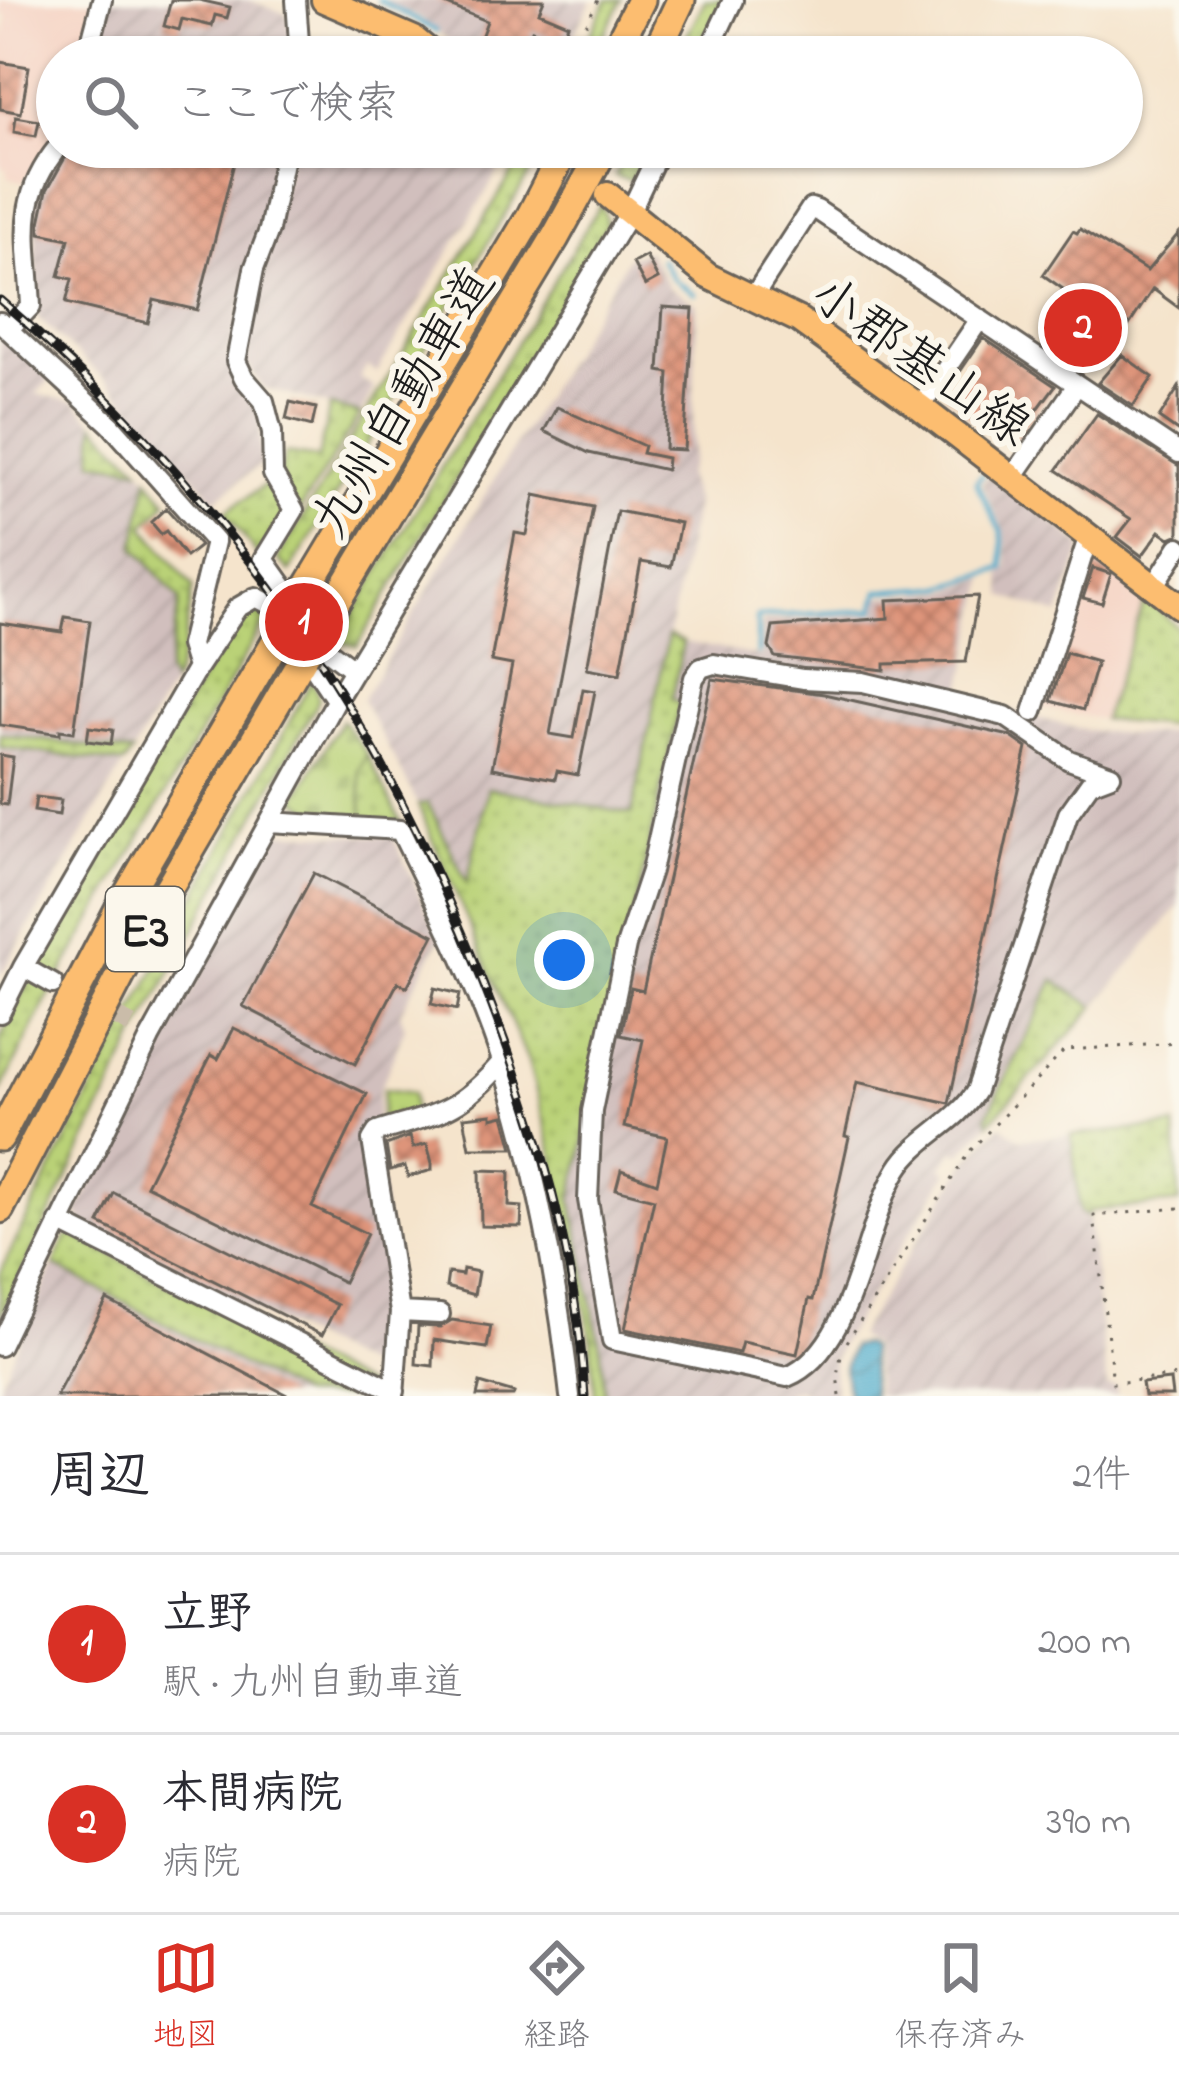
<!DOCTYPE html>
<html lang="ja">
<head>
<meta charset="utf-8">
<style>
  body { margin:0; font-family:"Indie Flower","Klee One",sans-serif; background:#f2f2f3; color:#2b2b33 }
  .you { position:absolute; left:564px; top:960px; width:42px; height:42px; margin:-30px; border:9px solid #fff; border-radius:50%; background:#1a73e8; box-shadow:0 0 0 18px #1a73e833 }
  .badge { display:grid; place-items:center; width:78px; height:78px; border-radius:50%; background:#d93025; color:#fff; font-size:39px; font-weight:700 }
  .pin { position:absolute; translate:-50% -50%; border:6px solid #fff; box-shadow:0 3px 12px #0006 }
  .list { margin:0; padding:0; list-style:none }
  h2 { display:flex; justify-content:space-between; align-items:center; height:156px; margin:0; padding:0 48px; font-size:51px }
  h2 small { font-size:39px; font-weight:400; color:#7c7c81 }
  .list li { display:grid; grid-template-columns:78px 1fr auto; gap:36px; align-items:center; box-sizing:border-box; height:180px; padding:0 48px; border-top:3px solid #e1e1e2 }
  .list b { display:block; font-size:45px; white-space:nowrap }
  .list p { margin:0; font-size:39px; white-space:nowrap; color:#7c7c81 }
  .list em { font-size:39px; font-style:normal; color:#7c7c81 }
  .icon { flex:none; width:66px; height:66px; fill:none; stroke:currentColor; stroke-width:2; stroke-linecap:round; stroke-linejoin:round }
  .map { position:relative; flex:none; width:1179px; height:1396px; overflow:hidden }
  .search { position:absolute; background:#fff; box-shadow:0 3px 9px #0004; left:36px; right:36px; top:36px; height:132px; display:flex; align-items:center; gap:30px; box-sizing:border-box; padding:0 42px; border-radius:66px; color:#7c7c81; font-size:45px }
  .sheet { height:516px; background:#fff }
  nav { display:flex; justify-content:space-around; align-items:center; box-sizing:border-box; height:168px; border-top:3px solid #e1e1e2; background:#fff; font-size:33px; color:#7c7c81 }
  nav a { display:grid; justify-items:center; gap:6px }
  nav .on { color:#d93025 }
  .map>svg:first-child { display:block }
  .built { fill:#f5d2c2 }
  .industrial { fill:url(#industrial-furrows) }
  .grass { fill:url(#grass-dots); stroke:#6b774a; stroke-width:3 }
  .cemetery { fill:url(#cemetery-stones); stroke:#6b774a; stroke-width:3 }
  .water { fill:url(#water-waves); stroke:#356474; stroke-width:3 }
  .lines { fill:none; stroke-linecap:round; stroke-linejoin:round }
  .stream { stroke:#4eabcc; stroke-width:4.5 }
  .building { fill:url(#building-cross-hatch) }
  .minor-tunnel { stroke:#cabca9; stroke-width:18; stroke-dasharray:18 9; stroke-linecap:butt }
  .major-tunnel { stroke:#cabca9; stroke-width:24; stroke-dasharray:24 12; stroke-linecap:butt }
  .minor-casing { stroke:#68625a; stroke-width:24 }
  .major-casing { stroke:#68625a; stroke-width:30 }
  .highway-casing { stroke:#68625a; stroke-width:33 }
  .path { stroke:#68625a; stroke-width:3; stroke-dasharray:3 9; stroke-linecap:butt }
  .minor { stroke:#fff; stroke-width:18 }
  .major { stroke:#fcbd6f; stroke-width:24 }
  .highway { stroke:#fcbd6f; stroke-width:27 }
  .rail-casing { stroke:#1c1c1c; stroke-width:9 }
  .rail { stroke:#fbf7ec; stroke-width:4.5; stroke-dasharray:14; stroke-linecap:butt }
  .highway-bridge-casing { stroke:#68625a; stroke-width:33; stroke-linecap:butt }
  .highway-bridge { stroke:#fcbd6f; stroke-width:27 }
  .labels { text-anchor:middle; stroke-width:12; stroke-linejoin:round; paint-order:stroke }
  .shield { fill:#fbf7ec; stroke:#5f5e5a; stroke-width:3 }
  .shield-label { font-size:48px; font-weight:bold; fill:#1c1c1c }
  .street-label { font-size:51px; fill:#1c1c1c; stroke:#fbf7ec }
</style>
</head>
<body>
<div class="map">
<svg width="1179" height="1396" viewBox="0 0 1179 1396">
  <defs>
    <pattern id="industrial-furrows" width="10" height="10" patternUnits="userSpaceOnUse" patternTransform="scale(3)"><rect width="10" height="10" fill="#d1bfbd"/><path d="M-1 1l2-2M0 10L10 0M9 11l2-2" fill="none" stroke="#b3a4a2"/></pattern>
    <pattern id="grass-dots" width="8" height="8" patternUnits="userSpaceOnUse" patternTransform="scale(3)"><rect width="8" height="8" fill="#bad277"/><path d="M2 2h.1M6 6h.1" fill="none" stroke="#9fb466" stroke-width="1.8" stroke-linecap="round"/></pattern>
    <pattern id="cemetery-stones" width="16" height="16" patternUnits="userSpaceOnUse" patternTransform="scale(3)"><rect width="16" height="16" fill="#bad277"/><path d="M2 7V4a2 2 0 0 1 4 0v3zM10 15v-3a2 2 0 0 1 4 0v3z" fill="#9fb466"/></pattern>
    <pattern id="water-waves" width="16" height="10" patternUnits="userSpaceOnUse" patternTransform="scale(3)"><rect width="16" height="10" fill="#4eabcc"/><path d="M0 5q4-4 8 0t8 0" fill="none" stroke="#408aa5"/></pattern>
    <pattern id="building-cross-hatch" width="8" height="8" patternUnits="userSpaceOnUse" patternTransform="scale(3)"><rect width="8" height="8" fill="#de947a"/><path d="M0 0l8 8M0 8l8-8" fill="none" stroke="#b37863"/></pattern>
  </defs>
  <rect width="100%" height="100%" fill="#fbf7ec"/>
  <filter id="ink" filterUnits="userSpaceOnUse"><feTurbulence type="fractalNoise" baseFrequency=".00833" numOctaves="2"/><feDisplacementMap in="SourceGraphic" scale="24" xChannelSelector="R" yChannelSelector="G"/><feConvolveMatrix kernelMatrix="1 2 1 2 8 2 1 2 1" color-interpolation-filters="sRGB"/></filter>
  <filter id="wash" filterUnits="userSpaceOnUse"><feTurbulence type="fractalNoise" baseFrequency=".004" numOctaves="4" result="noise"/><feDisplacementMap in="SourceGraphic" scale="48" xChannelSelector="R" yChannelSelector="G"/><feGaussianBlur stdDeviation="2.7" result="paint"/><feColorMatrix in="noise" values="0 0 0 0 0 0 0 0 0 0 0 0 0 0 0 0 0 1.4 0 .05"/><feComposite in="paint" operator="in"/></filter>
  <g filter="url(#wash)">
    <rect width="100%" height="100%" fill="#f5e4cc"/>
    <!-- built -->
    <path class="built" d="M0,0h96l-16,57h-23v81l-34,45 -15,-6 -1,-8 -7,-3v-112l8,-37 -8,-4z
      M1088,549l58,49 -43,122 -66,-13z"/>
    <!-- industrial -->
    <path class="industrial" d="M108,0h140l39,14 8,43h-201z
      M382,0h210l-30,57h-91l-51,-39z
      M65,147h217l-54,210 32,50 1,57 -46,36 -103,-114 -75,-69 -2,-111 6,-28z
      M292,147l131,18 6,-18h84l-136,225 -10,-6 -8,11 15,11 -14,26 -97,-26 -21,-30z
      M648,251l21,37 28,16 -5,157 -6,14 9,29 -63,310 -169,90 -55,-120 -46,-84 266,-443z
      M0,331l50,49 -14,14 40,8 19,22 -2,37 47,7 8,9 -13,70 45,53 -13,72 5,12 -40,69 -132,-19z
      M992,471l91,76 -24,68 -55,-19 -3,-23 7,-6 -3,-33 -23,-50z
      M987,577l-27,122 125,31 55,5 39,-4v175l-84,101 -42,-27 -66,136 2,7 -28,30 -7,-3 -13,17 7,5 -109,174 -6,16 2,34h-25l-10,-7 -13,2 -2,5h-180l-4,-45 -29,-152 108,-496 -8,-3 11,-58 79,15 1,-35 114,-9 3,-17 68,-5z
      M0,747l124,17 -124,212z
      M275,832l118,5 47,102 -40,74 5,14 -26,65 -3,36 17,184 -4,53 -8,9 -300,-151 -4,-12z
      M1001,1125l19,14 51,-4 9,77 8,5 19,170h10v9h-240l-5,-50 -15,-10 112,-177z
      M66,1237l315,157 1,2h-382v-12z"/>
    <!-- grass -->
    <path class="grass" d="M607,0h15l-30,57h-13z
      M705,0h22l-30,57h-21z
      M630,147h19l-18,34 -16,-5z
      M524,154l13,7 -247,411 -12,-14z
      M601,203l6,21 -250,422 -20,-5z
      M330,406l30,8 -60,96 -42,46 -33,-44 55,-37 5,-22 33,5z
      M95,424l45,44 -47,-7z
      M148,477l19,24 -23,25 49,61c-6,29 -9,74 -21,97l-5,-12 13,-72 -45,-53z
      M1146,598l33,31v93l-17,3 -59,-5z
      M244,606l24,10 -220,381 -48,96v-53l38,-79z
      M668,636l15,6 -11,57 8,4 -108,496 29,152 4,45h-10l-5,-63 -37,-179 -25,-93 -110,-256 10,-2 39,80 21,-95 144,26z
      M313,678l6,21 -185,342 -134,277v-43l8,-19 111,-219z
      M0,734l132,19 -8,11 -124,-17z
      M367,754l34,68 -38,-2 -4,-49z
      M1054,980l41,27 -106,116 -2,-7z
      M1175,1126l4,77 -90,8 -1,6 -8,-5 -9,-77z
      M73,1235l308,159 1,2h-80l-248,-131 12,-28z"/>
    <!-- cemetery -->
    <path class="cemetery" d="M342,720l25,34 -8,17 4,49 -37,-2 -31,-19z
      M384,1089l29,4 1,24 -34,8z"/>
    <!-- water -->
    <path class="water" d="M863,1344l6,4 3,48h-24l-4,-28 8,-22z"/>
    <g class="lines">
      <!-- stream -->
      <path class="stream" d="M378,0l58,31
        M661,259l12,20 22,15
        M758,654l-1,-37 117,-7 5,-19 65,-4 60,-19 -2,-34 -26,-52 6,-7"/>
    </g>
    <g id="blocks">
      <!-- building -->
      <path class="building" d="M171,0h28l31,7 -3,11 -12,-3 -3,11 -30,-7 -3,11 -15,-4z
        M435,0h109l-5,12 29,12 -7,17 -29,-11 -10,27h-21l-24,-9 10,-27z
        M0,62l29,5 -8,46 -21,-4z
        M16,117l23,4 -3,15 -22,-4z
        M71,147h120l16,4 1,-4h30l-41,163 -43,-10 -6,23 -82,-20 6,-24 -13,-3 10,-37 -29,-6v-10l7,-33z
        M1080,229l67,42 32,-38v75l-26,-19 -27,41 -6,-4 -4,5 -9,-7 -16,24 -13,-9 15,-22 -34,-22 4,-6 -20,-14 30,-44 4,2z
        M646,256l12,23 -13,7 -12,-23z
        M663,307l30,2 -9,141 -19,-1 4,-76 -10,-2z
        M983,338l72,48 -41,55 -50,-28 3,-4 -22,-15z
        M1122,355l31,22 -20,29 -35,-23z
        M1179,387v45l-20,-14z
        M290,402l26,6 -4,18 -26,-7z
        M557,407l87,39 -2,7 25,5 -1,12 -77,-17 -45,-22z
        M1097,414l82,52v68l-9,4 -10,-7 -18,25 -25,-19 14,-18 -74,-49z
        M535,495l58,12 -43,227 24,4 9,-49 12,2 -17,84 -21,-4 -2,8 -63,-11 20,-103 -21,-4 24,-128 12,2z
        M166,508l34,38 -14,11 -20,-26 -5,3 -10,-12z
        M617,511l63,12 -9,44 -30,-5 -21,112 -33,-6z
        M1093,568l18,6 -9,29 -19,-5z
        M978,596l-12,66 -81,2v6l-110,-13 -6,-10 4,-20 115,-9 -1,-18z
        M65,617l25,4 -16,111 -14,-2v4l-60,-9v-102l62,9z
        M1066,653l31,9 -14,48 -32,-9z
        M712,679l112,15 186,42 17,12 -78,355 -92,-21 -12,54 4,1 -36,163 -4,-1 -12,55 -55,-12 -3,11 -114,-24 29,-130 -38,-10 5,-19 36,13 10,-46 -43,-10 19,-87 -22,-5 10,-47 12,3z
        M89,727l24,3 -2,14 -24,-3z
        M0,755l13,2 -6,48 -7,-1z
        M36,797l25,3 -2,15 -25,-4z
        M314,873l120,62 -27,52 -9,-5 -43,82 -112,-58z
        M435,988l25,6 -3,16 -26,-6z
        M234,1028l133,66 -55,113 55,27 -24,48 -197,-97 65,-130 7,4z
        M492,1114v4l12,-3 9,33h-43l-6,-31z
        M410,1136l3,12 14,-4 5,19v7l-24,7 -3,-11 -15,4 -4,-25z
        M480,1170l30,1 -1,35 13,1 -1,20 -40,-1z
        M114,1193l223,112 -15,30 -223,-112z
        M463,1269l15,3 -4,23 -28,-8 2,-14 14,2z
        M107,1300l182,96h-233z
        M452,1320l39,6 -4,22 -53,-8 -1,26 -17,-2 2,-38 22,1z
        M1170,1380l2,16h-28l-2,-13z
        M480,1383l34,10 -1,3h-36z"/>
    </g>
  </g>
  <g filter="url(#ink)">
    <use href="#blocks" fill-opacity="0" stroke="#68625a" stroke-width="3"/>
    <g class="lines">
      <!-- minor-tunnel -->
      <path class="minor-tunnel" d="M68,991l71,38"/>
      <!-- major-tunnel -->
      <path class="major-tunnel" d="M548,147l55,43"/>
      <!-- minor casing -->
      <g class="minor-casing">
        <path id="minor" d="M296,0l4,57
          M87,57l15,-57
          M706,57l27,-57
          M286,147l-17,83 -15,39 -18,92 8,17 20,23 8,31 1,42 21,36 -30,49 65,92 24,18
          M752,299l59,-91 6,2 362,243
          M0,322l111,103 104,117 -25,103 7,23 -174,299 -23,46
          M9,329l22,-23c-3,-65 -17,-105 27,-159
          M920,407l60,-88
          M1013,477l64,-92
          M1155,585l24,-38
          M714,664l89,15 60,3 142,34 64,44 42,15 -21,8 -22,31 -92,277c-19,32 -58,46 -78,78 -35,57 -43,180 -111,208l-175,-37 -24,-140 4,-89 34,-165 25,-75 43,-193 7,-10z
          M197,668l40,-60 19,-11 17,9 63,94
          M1033,712l56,-177
          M269,822l131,8c37,76 77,153 103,234 34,108 55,220 67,332
          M23,967l30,17
          M59,1222l336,169
          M400,1312l40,2
          M0,1346l150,-308 192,-348 288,-478 31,-65
          M394,1396l6,-84 -28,-172 5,-8c62,-19 81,-19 125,-70"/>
      </g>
      <!-- major casing -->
      <g class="major-casing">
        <path id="major" d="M324,0l90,39 22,18
          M608,195l100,81 91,44 121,87 259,199"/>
      </g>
      <!-- highway casing -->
      <g class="highway-casing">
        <path id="highway" d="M612,57l29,-57
          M654,57l27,-57
          M300,600l230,-383 36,-70
          M319,630l236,-392 50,-91
          M0,1137l119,-228 165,-282
          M0,1209l148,-286 156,-267"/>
      </g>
      <!-- path -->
      <path class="path" d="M570,57l28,-57
        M1179,1208l-85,8 19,167 66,-7
        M847,1342l122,-190 96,-102 114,-7
        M840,1396l-3,-20 5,-25"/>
      <!-- minor -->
      <use href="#minor" class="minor"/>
      <!-- major -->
      <use href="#major" class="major"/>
      <!-- highway -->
      <use href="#highway" class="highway"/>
      <!-- rail casing -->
      <g class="rail-casing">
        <path id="rail" d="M0,300c210,180 356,377 462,632 62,148 114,303 123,464"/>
      </g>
      <!-- rail -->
      <use href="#rail" class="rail"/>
      <!-- highway-bridge casing -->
      <g class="highway-bridge-casing">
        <path id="highway-bridge" d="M284,627l16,-27
          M304,656l15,-26"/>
      </g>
      <!-- highway-bridge -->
      <use href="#highway-bridge" class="highway-bridge"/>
    </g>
  </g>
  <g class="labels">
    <!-- shield labels -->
    <rect class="shield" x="106" y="887" width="78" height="84" rx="9"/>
    <g class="shield-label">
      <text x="145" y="946">E3</text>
    </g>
    <!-- street labels -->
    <g class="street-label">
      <text transform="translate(922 359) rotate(35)" y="18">小郡基山線</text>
      <text transform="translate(401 401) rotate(-59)" y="18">九州自動車道</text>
    </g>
  </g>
</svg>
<div class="you"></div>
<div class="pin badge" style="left:304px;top:622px">1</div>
<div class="pin badge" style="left:1083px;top:328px">2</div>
<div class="search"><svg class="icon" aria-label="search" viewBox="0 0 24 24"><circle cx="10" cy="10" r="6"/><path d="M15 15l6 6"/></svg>ここで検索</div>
</div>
<section class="sheet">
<h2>周辺<small>2件</small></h2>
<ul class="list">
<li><span class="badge">1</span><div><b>立野</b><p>駅 · 九州自動車道</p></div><em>200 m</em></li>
<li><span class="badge">2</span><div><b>本間病院</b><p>病院</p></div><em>390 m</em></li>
</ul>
</section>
<nav>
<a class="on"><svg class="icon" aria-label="map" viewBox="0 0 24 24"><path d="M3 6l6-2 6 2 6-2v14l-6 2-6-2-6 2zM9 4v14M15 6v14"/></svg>地図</a>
<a><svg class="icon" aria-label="directions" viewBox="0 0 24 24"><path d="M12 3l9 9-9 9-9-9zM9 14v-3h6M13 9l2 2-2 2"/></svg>経路</a>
<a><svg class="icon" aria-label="saved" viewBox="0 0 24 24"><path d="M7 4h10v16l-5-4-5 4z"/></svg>保存済み</a>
</nav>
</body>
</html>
